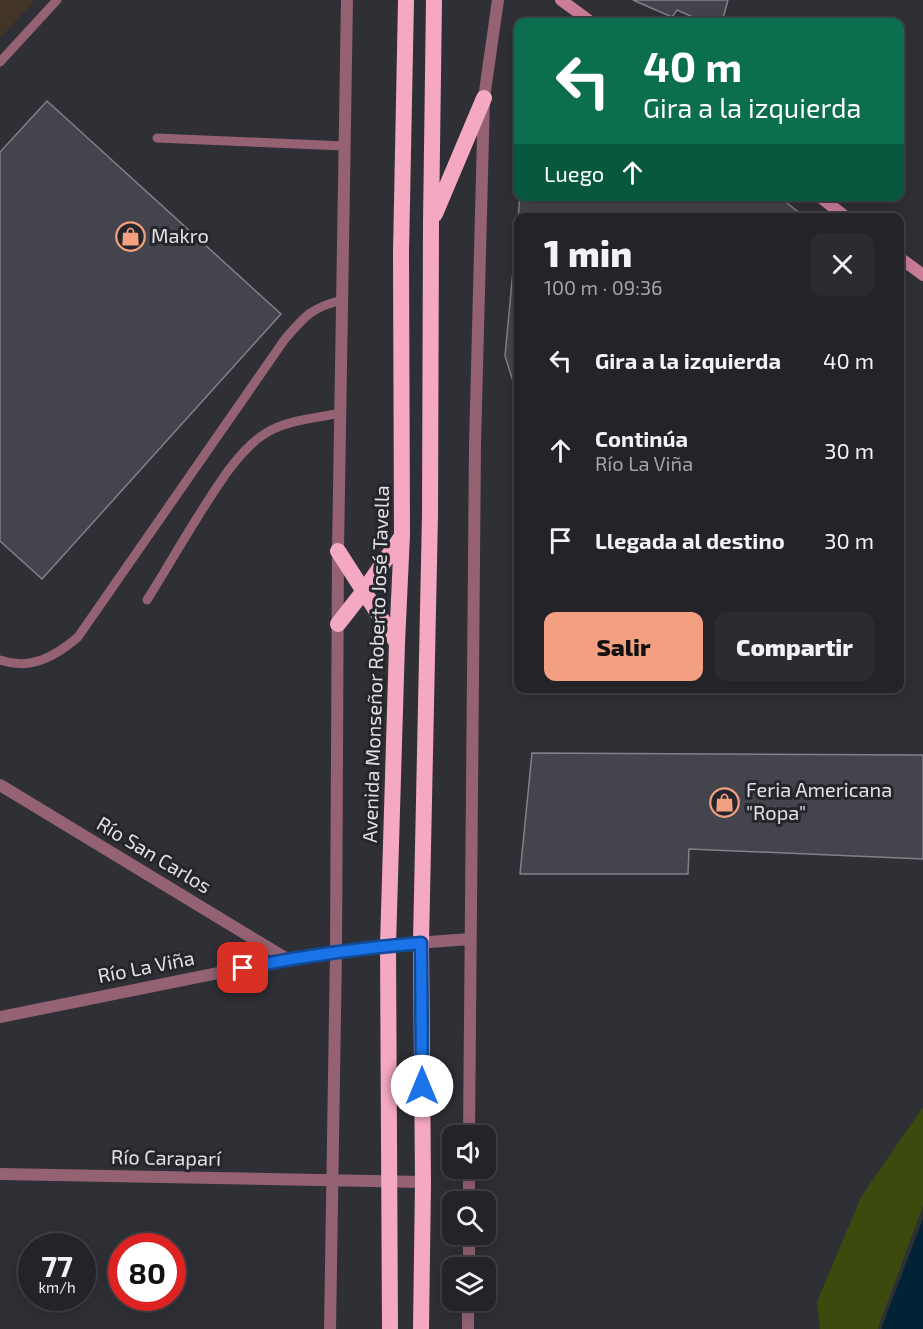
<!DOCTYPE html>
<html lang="es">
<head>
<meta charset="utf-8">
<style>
  :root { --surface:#232328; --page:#2b2b30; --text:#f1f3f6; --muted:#a3a4a8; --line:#404045; --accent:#f2a080 }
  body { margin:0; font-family:"Exo 2",sans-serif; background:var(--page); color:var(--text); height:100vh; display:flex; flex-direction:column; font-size:22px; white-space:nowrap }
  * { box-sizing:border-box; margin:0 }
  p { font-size:20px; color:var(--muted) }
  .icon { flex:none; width:33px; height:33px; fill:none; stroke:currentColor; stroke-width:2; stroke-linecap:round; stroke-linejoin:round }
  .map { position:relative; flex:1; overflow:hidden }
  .sheet { position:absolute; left:514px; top:213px; width:390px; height:480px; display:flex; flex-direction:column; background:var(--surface); border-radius:12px; box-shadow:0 3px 15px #0003,0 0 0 2px var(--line) }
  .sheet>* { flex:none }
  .top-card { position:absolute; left:514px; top:18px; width:390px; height:183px; border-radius:12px; box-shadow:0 3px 15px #0003,0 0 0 2px var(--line); background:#0b6e4f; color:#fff; overflow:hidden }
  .controls { position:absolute; left:442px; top:1125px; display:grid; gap:12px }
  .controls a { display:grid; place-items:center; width:54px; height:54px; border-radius:12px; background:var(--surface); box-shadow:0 3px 15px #0003,0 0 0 2px var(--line); font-size:30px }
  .speed { position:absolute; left:18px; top:1233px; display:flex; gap:12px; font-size:30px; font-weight:700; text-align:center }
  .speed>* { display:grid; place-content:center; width:78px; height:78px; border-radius:50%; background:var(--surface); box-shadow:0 3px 15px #0003,0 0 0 2px var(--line); line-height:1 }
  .speed small { font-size:15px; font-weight:400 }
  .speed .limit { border:9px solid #d22; background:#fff; color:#111 }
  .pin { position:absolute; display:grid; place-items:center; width:51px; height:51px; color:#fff; margin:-26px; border-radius:12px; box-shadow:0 3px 9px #0006 }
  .me { position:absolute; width:66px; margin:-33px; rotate:0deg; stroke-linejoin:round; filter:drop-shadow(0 0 4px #0008) }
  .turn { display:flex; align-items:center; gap:21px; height:126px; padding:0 30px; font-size:27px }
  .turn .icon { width:78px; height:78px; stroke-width:2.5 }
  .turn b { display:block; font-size:42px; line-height:51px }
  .then { display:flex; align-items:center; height:57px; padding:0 30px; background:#0003; gap:12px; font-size:22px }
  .round { display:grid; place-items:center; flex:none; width:63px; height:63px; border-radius:12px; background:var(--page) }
  .overview { display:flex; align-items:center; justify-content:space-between; height:102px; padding:0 30px }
  h1 { font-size:36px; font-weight:800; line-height:45px }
  .button { display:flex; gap:12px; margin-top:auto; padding:12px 30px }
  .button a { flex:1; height:69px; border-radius:12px; background:var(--accent); color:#111; font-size:24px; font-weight:800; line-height:69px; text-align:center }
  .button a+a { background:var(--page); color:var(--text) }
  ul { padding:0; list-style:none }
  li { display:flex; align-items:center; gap:18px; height:90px; padding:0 30px }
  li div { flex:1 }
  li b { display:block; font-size:22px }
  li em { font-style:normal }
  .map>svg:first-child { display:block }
</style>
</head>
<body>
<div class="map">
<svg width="923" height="1329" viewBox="0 0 923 1329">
  <rect width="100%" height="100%" fill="#2f2f36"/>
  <path fill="#423427" d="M 0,0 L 35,0 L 0,38 Z"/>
  <path fill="#3c4a0e" d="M 923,1107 L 923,1206 L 879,1325 L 878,1329 L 820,1329 L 817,1302 L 861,1197 Z"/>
  <path fill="#002336" d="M 923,1219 L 923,1329 L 882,1329 L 883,1324 Z"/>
  <path fill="#44444c" stroke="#818189" stroke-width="1.5" d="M 633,0 L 728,0 L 722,22 L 704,22 L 677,10 L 672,17 Z
    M 47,101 L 281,314 L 42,579 L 0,541 L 0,152 Z
    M 520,196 L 778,196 L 806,218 L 519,218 L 519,400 L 505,356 Z
    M 532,753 L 923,755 L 923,859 L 689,849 L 688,874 L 520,874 Z"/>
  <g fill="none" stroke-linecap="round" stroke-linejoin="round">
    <path stroke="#946273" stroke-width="9" d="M 0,62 L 57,0
      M 157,138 L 345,146
      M 147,600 C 164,573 180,545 197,518 C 215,490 237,451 266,433 C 286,420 317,418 340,413
      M 0,660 C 30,671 56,656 78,637 L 285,339 C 306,315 311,308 342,300"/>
    <path stroke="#946273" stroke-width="12" d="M 0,785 L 287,959"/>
    <path stroke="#946273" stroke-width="12" d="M 0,1017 L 287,959 L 388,945 L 470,939
      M 469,1136 L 475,445 L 484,98 L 498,0
      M 0,1174 L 423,1182
      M 469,1202 L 469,1168
      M 469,1268 L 469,1234
      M 330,1329 L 336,952 L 338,551 L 347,0
      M 468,1329 L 468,1300"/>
    <path stroke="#cc7d98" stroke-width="12" d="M 561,0 L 591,22
      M 819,196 L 847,218
      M 900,258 L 923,275"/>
    <path stroke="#f4a8c2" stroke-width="16" d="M 435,214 L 484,98
      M 338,551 L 397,643
      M 338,624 L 363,592 L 402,536
      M 390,1329 L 388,945 L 397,643 L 402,535 L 401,253 L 406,0
      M 421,1329 L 423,1182 L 421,943 L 430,515 L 431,223 L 434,0"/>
  </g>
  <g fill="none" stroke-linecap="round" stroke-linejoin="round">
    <defs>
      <path id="route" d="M 243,968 C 302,956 361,948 421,943 L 422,1086"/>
    </defs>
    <use href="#route" stroke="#114b97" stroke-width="15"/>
    <use href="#route" stroke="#1a73e8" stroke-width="10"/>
  </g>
  <defs>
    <symbol id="shop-ring" viewBox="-11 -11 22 22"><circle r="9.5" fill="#25252c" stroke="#f2a080" stroke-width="1.5"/><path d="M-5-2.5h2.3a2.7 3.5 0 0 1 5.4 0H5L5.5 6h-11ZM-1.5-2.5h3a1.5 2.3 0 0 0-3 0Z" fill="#f2a080"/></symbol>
  </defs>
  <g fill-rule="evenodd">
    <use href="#shop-ring" x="114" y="220" width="33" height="33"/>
    <use href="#shop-ring" x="708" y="786" width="33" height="33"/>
  </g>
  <g text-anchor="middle" stroke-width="6" stroke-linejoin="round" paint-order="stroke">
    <g font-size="20" fill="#e1e1e5" stroke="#25252c" text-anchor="start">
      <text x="151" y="243">Makro</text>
      <text x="746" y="797">Feria Americana<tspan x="746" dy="23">"Ropa"</tspan></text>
    </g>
    <g font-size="20" fill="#e1e1e5" stroke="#25252c">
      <text transform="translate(376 664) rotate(-88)" y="7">Avenida Monseñor Roberto José Tavella</text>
      <text transform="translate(154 855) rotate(31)" y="7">Río San Carlos</text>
      <text transform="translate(146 967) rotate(-11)" y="7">Río La Viña</text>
      <text transform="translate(166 1158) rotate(1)" y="7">Río Caraparí</text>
    </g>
  </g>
</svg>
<div class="controls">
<a><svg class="icon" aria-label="sound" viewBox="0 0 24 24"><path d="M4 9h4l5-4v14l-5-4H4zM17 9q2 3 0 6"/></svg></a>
<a><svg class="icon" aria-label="search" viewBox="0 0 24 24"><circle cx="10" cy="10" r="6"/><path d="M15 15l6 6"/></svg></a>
<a><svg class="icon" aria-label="layers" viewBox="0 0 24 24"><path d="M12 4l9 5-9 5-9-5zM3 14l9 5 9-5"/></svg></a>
</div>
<div class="speed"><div>77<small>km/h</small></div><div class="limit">80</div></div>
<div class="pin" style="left:243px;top:968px;background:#d93025"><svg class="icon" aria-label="arrive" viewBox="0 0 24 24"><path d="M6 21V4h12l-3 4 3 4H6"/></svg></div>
<svg class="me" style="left:422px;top:1086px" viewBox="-20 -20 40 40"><circle r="19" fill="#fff"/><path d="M0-13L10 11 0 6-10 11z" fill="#1a73e8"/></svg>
<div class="top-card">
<div class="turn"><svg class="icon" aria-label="left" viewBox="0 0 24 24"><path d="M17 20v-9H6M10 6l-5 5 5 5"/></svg><div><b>40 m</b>Gira a la izquierda</div></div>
<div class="then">Luego<svg class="icon" aria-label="ahead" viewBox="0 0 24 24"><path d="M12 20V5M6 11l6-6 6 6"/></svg></div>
</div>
<section class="sheet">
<div class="overview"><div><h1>1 min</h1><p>100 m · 09:36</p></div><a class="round"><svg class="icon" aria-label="close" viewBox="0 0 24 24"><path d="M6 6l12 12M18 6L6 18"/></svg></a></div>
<ul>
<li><svg class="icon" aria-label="left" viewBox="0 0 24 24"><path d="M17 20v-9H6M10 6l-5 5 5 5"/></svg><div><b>Gira a la izquierda</b></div><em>40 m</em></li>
<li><svg class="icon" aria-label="ahead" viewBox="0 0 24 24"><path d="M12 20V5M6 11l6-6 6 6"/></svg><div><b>Continúa</b><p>Río La Viña</p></div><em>30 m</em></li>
<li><svg class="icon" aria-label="arrive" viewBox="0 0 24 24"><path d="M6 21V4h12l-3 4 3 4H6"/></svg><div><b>Llegada al destino</b></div><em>30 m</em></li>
</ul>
<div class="button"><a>Salir</a><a>Compartir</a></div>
</section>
</div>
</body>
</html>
